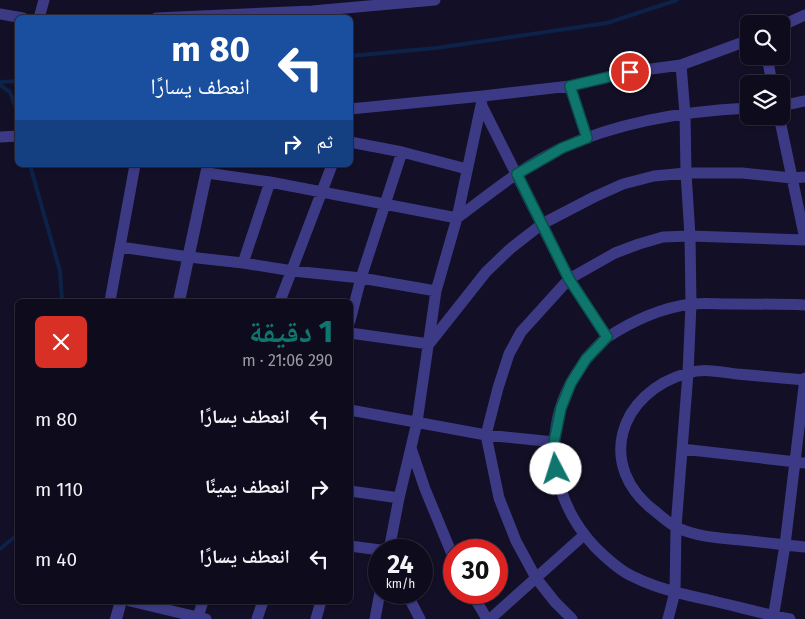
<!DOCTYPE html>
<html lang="ar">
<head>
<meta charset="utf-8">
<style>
  :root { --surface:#0e0b1c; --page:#171425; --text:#f1f3f6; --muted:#9b9ba3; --line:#2e2b3b; --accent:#0f766e }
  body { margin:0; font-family:"Fira Sans","Noto Naskh Arabic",sans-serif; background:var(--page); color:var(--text); direction:rtl; height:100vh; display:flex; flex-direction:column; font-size:19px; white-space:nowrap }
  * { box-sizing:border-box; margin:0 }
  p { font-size:16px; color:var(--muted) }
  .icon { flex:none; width:28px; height:28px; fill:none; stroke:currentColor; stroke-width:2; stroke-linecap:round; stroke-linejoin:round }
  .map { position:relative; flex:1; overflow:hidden; direction:ltr }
  .sheet { position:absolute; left:15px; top:299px; width:338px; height:305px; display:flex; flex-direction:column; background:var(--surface); border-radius:8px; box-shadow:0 1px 4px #0004,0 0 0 1px var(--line); direction:rtl }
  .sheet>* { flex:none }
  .hud { position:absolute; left:15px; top:15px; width:338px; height:152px; border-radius:8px; box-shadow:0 1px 4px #0004,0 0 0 1px var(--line); direction:rtl; background:#1a4fa0; color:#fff; overflow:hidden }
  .controls { position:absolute; left:740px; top:15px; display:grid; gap:10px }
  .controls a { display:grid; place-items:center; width:50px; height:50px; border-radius:8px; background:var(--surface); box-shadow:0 1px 4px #0004,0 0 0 1px var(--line); font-size:25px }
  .speed { position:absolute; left:368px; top:539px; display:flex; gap:10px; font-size:25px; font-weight:700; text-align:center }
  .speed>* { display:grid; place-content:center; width:65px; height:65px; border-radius:50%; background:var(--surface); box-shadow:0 1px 4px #0004,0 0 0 1px var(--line); line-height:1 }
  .speed small { font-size:12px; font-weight:400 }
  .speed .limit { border:8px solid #d22; background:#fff; color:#111 }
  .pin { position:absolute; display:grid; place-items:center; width:42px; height:42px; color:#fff; margin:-21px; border:2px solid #fff; border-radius:50%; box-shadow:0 1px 5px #0007 }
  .me { position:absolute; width:55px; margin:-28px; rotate:355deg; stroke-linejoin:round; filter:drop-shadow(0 0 4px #0008) }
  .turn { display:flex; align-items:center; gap:18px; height:105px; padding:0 20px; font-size:22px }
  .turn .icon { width:65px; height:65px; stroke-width:2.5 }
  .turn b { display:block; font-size:35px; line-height:42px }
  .then { display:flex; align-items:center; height:48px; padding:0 20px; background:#0003; gap:10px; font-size:19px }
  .round { display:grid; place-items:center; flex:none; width:52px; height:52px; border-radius:8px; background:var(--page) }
  .headline { display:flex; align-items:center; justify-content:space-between; height:85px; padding:0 20px }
  h1 { font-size:30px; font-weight:800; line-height:38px; color:var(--accent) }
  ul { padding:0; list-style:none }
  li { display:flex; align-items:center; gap:15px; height:70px; padding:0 20px }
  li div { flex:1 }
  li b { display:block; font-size:19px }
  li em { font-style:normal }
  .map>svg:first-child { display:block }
</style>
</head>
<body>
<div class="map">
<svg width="805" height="619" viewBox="0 0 805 619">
  <rect width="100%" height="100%" fill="#130f26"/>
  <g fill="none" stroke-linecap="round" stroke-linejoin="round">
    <path stroke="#0c2248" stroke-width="4" d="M 350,56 L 436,48 L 607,23 L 677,0
      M 0,82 L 18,81
      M 0,85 L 10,92 L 18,113
      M 30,165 L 60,271 L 62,301
      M 0,549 L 18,534"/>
    <path stroke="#3d3a85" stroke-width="11" d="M 0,14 L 23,18
      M 39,18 L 44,0
      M 156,18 L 312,11 L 435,0
      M 781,26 L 805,15
      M 767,56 L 772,84
      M 570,86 L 587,138
      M 482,106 L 569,279 L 607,337
      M 781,106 L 805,101
      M 350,109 L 483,96 L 570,86 L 629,72 L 681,65 L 749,40
      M 779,116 L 805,239
      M 0,137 L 18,136
      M 350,142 L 402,152 L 467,169
      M 207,173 L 270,182 L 457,218 C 491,193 524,165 562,148 C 621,121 685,111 749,108
      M 120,247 L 189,257 L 243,263 L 293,271 L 361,278 L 436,291
      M 243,263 L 270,182
      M 110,301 L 135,165
      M 280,301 L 332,165
      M 350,321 L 361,278 L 402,152
      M 350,333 L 429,344 L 486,272 L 510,249 L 542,224 L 594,197 L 623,184 L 654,176 L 686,173 L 742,173 L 792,178 L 805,177
      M 805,380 C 782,378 760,376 737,374 C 721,372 704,368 688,373 C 618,392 595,467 656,512 C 663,518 670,524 678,528 C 698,537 719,538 741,540 C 762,542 784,545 805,547
      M 350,410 L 486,435 L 554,442
      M 411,448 L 425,489 L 454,559
      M 682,449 L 805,463
      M 350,491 L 399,498
      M 350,546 L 380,550
      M 389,550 L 399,498 L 417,422 L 436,291 L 457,218 L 483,96
      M 406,592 L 420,619
      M 471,592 L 487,619
      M 130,601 L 206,619
      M 198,617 L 203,601
      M 257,619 L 263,601
      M 316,619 L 321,601
      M 375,619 L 380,592
      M 490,619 L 584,535
      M 572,619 L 555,602 L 536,578 L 516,541 L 499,498 L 486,435 L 498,388 L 509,354 L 521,332 L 569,279 L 615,253 L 639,244 L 663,237 L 690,236 L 805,240
      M 668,619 L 675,592 L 676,527 L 688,373 L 691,304 L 690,236 L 686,173 L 685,114 L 681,65
      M 773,619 L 785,545 L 805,378
      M 790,619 C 764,614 739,607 713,601 C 686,595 658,589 634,577 C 620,571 606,558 595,547 C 550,499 541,430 576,374 C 585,361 595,346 608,337 C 632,321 663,307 692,304 C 704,303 717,304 730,304 C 755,304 780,304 805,305"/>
    <path stroke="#3d3a85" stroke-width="12" d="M 179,301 L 208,165
      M 116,619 L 121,601"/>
  </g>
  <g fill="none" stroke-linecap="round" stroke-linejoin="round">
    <defs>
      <path id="route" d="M 556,469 L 554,442 L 561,408 L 571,383 L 586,359 L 607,337 L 569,279 L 517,174 L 562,148 L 587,138 L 570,86 L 630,72"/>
    </defs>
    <use href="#route" stroke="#0a4d48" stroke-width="12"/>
    <use href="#route" stroke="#0f766e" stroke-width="9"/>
  </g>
</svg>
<div class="controls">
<a><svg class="icon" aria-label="search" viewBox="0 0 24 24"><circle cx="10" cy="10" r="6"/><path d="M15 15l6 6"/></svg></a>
<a><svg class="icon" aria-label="layers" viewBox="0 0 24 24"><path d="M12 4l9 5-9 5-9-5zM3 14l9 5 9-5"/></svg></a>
</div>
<div class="speed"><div>24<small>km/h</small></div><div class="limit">30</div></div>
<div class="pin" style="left:630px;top:72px;background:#d93025"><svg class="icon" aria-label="arrive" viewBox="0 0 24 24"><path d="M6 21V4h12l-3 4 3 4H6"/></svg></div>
<svg class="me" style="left:556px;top:469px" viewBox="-20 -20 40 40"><circle r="19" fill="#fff"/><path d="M0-13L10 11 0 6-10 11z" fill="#0f766e"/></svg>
<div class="hud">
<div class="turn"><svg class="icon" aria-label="left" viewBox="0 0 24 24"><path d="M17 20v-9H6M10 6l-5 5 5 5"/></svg><div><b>80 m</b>انعطف يسارًا</div></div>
<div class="then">ثم<svg class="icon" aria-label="right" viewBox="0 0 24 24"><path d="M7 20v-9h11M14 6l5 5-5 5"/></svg></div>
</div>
<section class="sheet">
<div class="headline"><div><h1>1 دقيقة</h1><p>290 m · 21:06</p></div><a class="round" style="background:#d93025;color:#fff"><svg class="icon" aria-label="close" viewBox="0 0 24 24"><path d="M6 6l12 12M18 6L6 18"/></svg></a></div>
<ul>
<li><svg class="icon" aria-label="left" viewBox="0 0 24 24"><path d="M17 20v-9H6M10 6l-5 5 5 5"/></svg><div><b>انعطف يسارًا</b></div><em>80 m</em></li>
<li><svg class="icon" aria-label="right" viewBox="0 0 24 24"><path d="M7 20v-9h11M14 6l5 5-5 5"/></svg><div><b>انعطف يمينًا</b></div><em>110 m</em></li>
<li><svg class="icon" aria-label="left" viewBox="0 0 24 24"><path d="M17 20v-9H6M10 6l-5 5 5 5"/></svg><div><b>انعطف يسارًا</b></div><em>40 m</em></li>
</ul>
</section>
</div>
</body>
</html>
